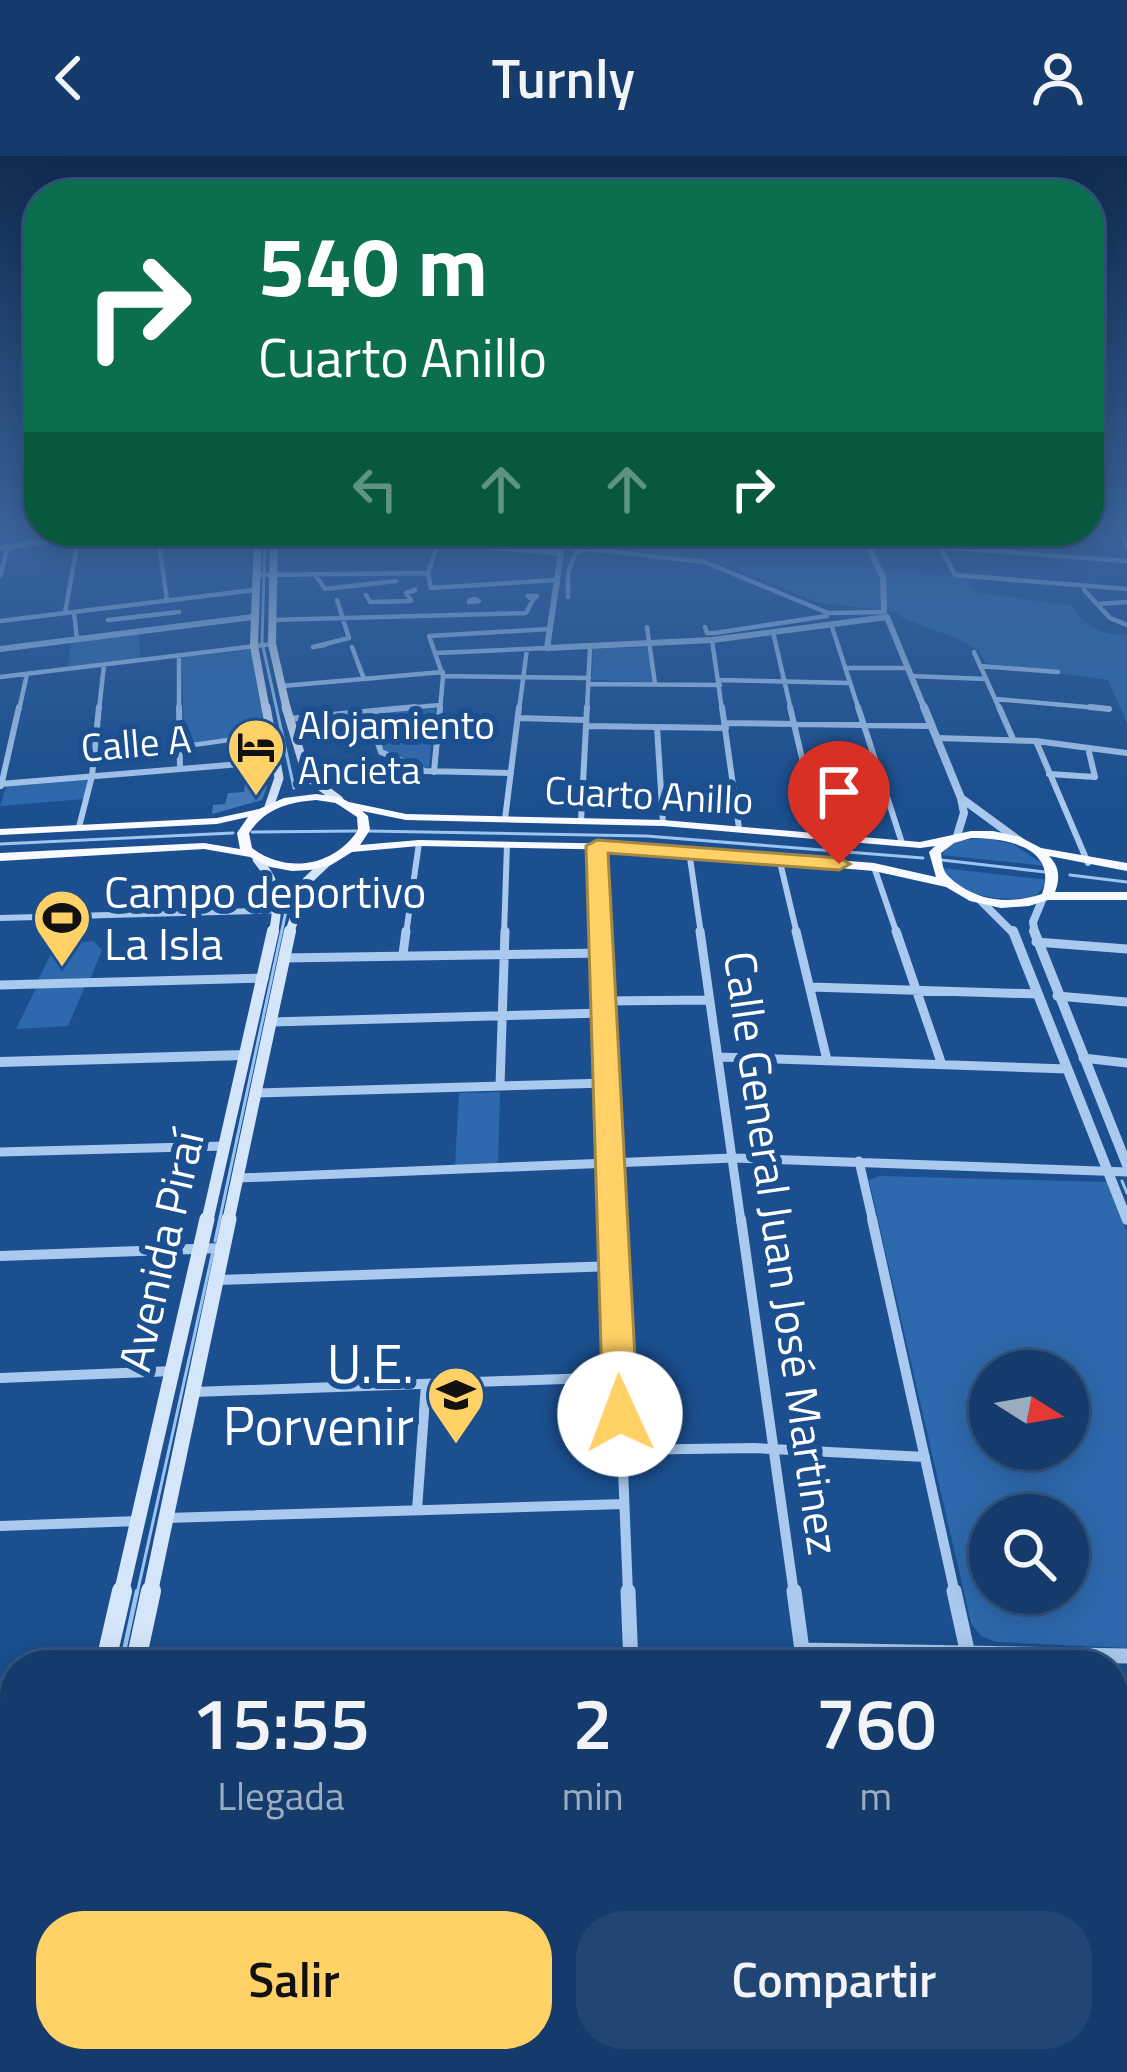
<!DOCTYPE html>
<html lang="es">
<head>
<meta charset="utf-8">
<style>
  :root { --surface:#143b6b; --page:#214673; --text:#f1f3f6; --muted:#9dadc1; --line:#33557e; --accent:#ffd166 }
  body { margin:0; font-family:"Titillium Web",sans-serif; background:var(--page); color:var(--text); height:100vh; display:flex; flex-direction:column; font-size:45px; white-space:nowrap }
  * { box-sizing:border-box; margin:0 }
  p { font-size:39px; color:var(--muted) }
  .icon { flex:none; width:66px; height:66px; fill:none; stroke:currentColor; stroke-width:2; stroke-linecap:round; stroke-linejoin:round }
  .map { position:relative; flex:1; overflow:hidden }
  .drawer { position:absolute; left:0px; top:1494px; width:1128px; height:423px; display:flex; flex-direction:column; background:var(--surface); border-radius:48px 48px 0 0; box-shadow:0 6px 30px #0003,0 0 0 3px var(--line) }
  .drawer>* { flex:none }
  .hud { position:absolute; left:24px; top:24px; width:1080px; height:366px; border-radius:48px; box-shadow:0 6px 30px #0003,0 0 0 3px var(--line); background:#0b6e4f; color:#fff; overflow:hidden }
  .needle { width:78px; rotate:101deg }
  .tools { position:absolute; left:969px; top:1194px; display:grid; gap:24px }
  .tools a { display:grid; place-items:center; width:120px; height:120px; border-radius:50%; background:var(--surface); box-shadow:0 6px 30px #0003,0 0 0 3px var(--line); font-size:60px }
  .pin { position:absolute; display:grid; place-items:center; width:102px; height:102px; color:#fff; margin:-123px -51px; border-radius:50% 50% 50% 0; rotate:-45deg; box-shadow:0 0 12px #0007 }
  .pin .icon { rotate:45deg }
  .me { position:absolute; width:132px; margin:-66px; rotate:358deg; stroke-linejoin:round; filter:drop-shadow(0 0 9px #0008) }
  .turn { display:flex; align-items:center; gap:42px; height:252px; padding:0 36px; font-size:54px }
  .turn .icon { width:156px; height:156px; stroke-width:2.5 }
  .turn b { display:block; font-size:84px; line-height:102px }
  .lanes { display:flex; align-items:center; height:114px; padding:0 36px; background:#0003; justify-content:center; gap:60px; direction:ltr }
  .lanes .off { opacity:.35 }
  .eta { display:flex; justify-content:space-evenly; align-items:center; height:204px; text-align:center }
  .eta b { font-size:72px; font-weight:600; line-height:84px }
  .button { display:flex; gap:24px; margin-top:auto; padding:24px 36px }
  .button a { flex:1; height:138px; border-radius:48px; background:var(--accent); color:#111; font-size:48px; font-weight:600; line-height:138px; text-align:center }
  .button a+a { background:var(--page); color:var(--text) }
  header { display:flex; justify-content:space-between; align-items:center; height:156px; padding:0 36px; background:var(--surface); font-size:54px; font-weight:600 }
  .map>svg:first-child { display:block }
</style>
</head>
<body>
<header><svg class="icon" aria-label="back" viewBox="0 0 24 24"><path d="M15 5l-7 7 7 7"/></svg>Turnly<svg class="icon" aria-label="person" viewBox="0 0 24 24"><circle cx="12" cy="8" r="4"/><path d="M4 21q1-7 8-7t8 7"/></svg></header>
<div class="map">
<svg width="1127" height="1916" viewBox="0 0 1127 1916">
  <rect width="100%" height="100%" fill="#1b4f8f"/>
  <path fill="#2e69ad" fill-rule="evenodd" d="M 634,379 L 871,379 L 886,414 L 966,422 L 974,436 L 1072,450 C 1086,473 1103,478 1127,479 L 1127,567 L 1108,524 L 985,507 L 979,495 L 959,483 L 904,463 L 898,456 L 821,447 L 712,405 L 629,394 Z
    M 139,476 L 140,503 L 68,511 L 71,485 Z
    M 649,491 L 651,526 L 592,524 L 593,493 Z
    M 252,494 L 267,576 L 184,589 L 182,501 Z
    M 435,553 L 429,612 L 412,609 L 382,593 L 373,557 Z
    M 83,623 L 88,625 L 85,643 L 0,650 L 7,629 Z
    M 985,682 L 1013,688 L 1046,710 L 941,699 L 954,685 Z
    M 942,712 L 1049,724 L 1035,741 C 1001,745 964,744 942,712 Z
    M 93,785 L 102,794 L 90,823 L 38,824 L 55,790 Z
    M 37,830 L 85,830 L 68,870 L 16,873 Z
    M 500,936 L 498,1009 L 455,1010 L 459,937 Z
    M 880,1020 L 1107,1026 L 1127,1076 L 1127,1492 L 996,1486 L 981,1480 L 971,1467 L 869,1024 ZM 990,1215 L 1068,1215 L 1068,1293 L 990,1293 ZM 990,1359 L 1068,1359 L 1068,1437 L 990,1437 Z"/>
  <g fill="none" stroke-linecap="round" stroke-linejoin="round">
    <path stroke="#9cc4f0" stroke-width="3" d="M 265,379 L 262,486 L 294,632
      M 368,675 L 646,680 L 923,702
      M 252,676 L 358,675
      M 0,688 L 233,677
      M 942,704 L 1045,716
      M 1070,719 L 1127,726
      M 1122,1025 L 1127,1037
      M 215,1085 L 286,755
      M 137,1438 L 213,1095"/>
    <path stroke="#9cc4f0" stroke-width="4.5" d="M 121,1509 L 137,1435
      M 31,1916 L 34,1902"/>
  </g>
  <path fill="#4478b7" d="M 262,614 L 267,631 L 262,644 L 212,658 L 213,649 L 225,648 L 228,637 L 244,636 L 247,615 Z"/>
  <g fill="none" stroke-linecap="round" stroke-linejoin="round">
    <path stroke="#a9c9ee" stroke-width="4.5" d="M 179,591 L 271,578"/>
    <path stroke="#a9c9ee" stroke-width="4.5" d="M 158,379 L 167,445
      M 441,379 L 428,417 L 431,432 L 557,424
      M 934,379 L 955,419 L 1127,433
      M 1122,379 L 1127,390
      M 564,386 L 588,387
      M 611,388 L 626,387 L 630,379
      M 940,391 L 1127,405
      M 255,419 L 428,417
      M 315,419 L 325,433 L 396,425
      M 0,420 L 8,391
      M 1084,434 L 1110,462 L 1127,469
      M 366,439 L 370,446 L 411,445
      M 528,440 L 537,440 L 533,444 Z
      M 568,441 L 568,416 L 576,396 L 588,393 L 705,406 L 828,457
      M 475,443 L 479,445 L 469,446 L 470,444 Z
      M 411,444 L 406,437 L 415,434
      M 1098,448 L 1127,446
      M 74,456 L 77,483
      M 65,457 L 79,379
      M 830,457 L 885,456
      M 108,464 L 179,456
      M 271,464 L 526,457 L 533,444
      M 0,465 L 254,434
      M 831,468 L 859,554
      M 647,471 L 655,528
      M 705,471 L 707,477 L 715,477 L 827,460
      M 773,476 L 791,554
      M 712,484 L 722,554
      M 325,489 L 313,491 L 349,482 L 337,444
      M 352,491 L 364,523
      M 974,496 L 1000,554
      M 436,497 L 547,492
      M 179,499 L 179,554
      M 980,510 L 1058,516
      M 845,512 L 908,512
      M 443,520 L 589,522
      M 911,520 L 986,523
      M 0,521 L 272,488
      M 719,524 L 850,527
      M 588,528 L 720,529
      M 282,530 L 443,516
      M 996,543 L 1109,553
      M 19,554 L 27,518
      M 99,554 L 104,509
      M 382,554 L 440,549
      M 440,554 L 443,520 L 429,480 L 549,473
      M 519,554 L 527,493
      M 587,554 L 590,491"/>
    <path stroke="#a9c9ee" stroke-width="6" d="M 179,551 L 180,613
      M 722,551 L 739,672
      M 790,551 L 820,679
      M 858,551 L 902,687
      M 999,551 L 1013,583
      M 1090,551 L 1109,553
      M 367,556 L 381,596 L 425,615 L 511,617
      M 518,562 L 586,564
      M 289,563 L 415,551
      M 725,567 L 931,570
      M 586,570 L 726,572
      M 657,571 L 663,667
      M 937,582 L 1036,585 L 1127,597
      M 1036,585 L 1088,707
      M 434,616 L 440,551
      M 1049,618 L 1095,621 L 1089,596
      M 0,628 L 277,605
      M 1,630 L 19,551
      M 505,663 L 519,551
      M 581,665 L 587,551
      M 79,671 L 92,620 L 99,551
      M 597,690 L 601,778
      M 689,695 L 701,778
      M 779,702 L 797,778
      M 874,711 L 897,778
      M 0,762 L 294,754
      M 406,778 L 419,687
      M 504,778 L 507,689"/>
    <path stroke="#a9c9ee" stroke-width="9" d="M 601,775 L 613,1066
      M 700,775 L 741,1066
      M 796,775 L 827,904
      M 896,775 L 941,906
      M 1036,786 L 1127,793
      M 403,798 L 406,775
      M 283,802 L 601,797
      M 0,829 L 264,822
      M 811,831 L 1038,838
      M 1057,840 L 1127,846
      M 603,845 L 709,844
      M 271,866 L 604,857
      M 718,901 L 1067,913
      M 1083,902 L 1127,907
      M 500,930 L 505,775
      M 257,937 L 607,927
      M 0,996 L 225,990
      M 859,1005 L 873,1066
      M 240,1022 L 733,1002 L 1127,1016"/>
    <path stroke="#a9c9ee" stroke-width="10" d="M 613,1063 L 628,1438
      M 741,1063 L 794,1438
      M 872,1063 L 955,1438
      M 0,1100 L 222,1092
      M 218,1124 L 614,1110
      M 0,1222 L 173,1215
      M 194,1236 L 619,1221
      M 622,1294 L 754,1292 L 925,1301
      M 417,1354 L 426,1228
      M 167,1362 L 624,1348
      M 0,1370 L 138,1365"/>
    <path stroke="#a9c9ee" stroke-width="15" d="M 628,1435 L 631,1509
      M 794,1435 L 804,1509
      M 954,1435 L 967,1494
      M 802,1494 L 1127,1500
      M 491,1509 L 631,1503
      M 0,1554 L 15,1553
      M 1113,1678 L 1127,1678
      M 0,1726 L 15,1725
      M 648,1902 L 648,1916
      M 860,1902 L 862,1916
      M 955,1902 L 1127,1909
      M 367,1916 L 368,1902"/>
    <path stroke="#a9c9ee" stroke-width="6" d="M 357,379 L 561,397 L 547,492 L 712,484 L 887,461 L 925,554
      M 863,379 L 883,422 L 884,453
      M 0,392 L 91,379
      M 0,493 L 253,461"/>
    <path stroke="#a9c9ee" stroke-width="8" d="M 924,551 L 961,642 L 964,657 L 957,680
      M 961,642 L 1021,686
      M 981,745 L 1014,778
      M 1035,778 L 1033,766 L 1043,742"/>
    <path stroke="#a9c9ee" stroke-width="10" d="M 1013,775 L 1127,1064
      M 1034,775 L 1127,1009
      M 0,906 L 245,899"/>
    <path stroke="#d6e6fa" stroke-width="8" d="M 258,379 L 254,490 L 266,554
      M 274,379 L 272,488 L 287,554"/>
    <path stroke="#d6e6fa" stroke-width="9" d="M 266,551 L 279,622 L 269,651
      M 286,551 L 307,620 L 339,644
      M 257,703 C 278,728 280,746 273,778
      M 289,778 L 307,725 L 327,706"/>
    <path stroke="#d6e6fa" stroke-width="12" d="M 207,1066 L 273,775
      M 228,1066 L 290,775"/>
    <path stroke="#d6e6fa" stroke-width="15" d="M 121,1438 L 207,1063
      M 150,1438 L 229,1063"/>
    <path stroke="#d6e6fa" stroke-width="20" d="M 105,1509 L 122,1435
      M 135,1509 L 151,1435
      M 11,1916 L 15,1898
      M 49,1916 L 52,1902"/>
    <path fill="#f8faff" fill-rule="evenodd" d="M 316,638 L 339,641 L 349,646 L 406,658 L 663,664 L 920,686 L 971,675 L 993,675 L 1020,681 L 1041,692 L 1127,707 L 1127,715 L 1049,700 C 1060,711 1060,723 1055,736 L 1127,736 L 1127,744 L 1048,744 L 1029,750 L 1001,752 L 970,745 L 946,731 L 874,715 L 629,694 L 419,690 L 352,696 L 331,709 L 310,714 L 292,715 L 270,711 L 250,701 L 204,693 L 0,705 L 0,697 L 204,687 L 240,693 L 237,677 L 248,661 L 217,668 L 0,679 L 0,673 L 217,662 L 259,653 L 284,642 ZM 316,644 L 336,647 L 357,661 L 358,674 C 334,711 286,718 252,692 L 249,677 C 265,653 288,646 316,644 ZM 362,655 L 406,664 L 663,670 L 920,692 L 935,690 L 929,696 L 936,721 L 874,707 L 629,688 L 419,684 L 360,689 L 370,674 L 368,660 ZM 971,682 C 1006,682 1059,691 1042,738 C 1013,747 985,747 959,729 C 955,726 948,721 945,716 C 942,710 942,703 941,697 L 954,687 Z"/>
  </g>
  <linearGradient id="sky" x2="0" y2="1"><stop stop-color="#0f2b4f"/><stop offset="0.58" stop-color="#39639b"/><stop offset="1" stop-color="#39639b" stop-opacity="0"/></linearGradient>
  <rect width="1127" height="648" fill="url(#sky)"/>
  <path fill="#ffd166" stroke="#a68842" stroke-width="3" d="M 597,684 L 839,702 L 850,708 L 839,714 L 608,697 L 638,1258 L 633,1269 L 620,1274 L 608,1269 L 603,1258 L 586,690 Z"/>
  <defs>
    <symbol id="hotel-pin" viewBox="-11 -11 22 30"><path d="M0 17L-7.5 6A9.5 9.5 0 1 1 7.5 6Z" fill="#ffd166" stroke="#1b4f8f"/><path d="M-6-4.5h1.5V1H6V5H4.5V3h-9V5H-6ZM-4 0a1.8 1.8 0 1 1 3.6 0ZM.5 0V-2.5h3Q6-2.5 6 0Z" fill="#111"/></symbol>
    <symbol id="stadium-pin" viewBox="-11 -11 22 30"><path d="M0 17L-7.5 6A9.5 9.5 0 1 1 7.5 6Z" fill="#ffd166" stroke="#1b4f8f"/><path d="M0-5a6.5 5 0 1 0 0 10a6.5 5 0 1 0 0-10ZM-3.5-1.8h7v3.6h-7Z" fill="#111"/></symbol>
    <symbol id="school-pin" viewBox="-11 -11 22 30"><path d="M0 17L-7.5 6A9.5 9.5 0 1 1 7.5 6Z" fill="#ffd166" stroke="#1b4f8f"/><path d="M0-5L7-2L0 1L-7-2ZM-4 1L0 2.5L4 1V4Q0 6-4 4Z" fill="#111"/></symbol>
  </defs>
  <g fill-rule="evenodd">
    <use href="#hotel-pin" x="223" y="558" width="66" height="90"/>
    <use href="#stadium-pin" x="29" y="729" width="66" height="90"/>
    <use href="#school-pin" x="423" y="1206" width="66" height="90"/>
  </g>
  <g text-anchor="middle" stroke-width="12" stroke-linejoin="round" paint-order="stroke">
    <g font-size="39" fill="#fff" stroke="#1b4f8f" text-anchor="start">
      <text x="298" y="583">Alojamiento<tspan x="298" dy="45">Ancieta</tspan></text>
    </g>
    <g font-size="39" fill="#fff" stroke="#1b4f8f">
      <text transform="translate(136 587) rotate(-5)" y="14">Calle A</text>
      <text transform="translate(649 639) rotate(3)" y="14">Cuarto Anillo</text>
    </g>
    <g font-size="45" fill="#fff" stroke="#1b4f8f" text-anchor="start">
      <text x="104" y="752">Campo deportivo<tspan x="104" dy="52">La Isla</tspan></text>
    </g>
    <g font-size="45" fill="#fff" stroke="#1b4f8f">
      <text transform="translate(161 1095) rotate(-77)" y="16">Avenida Piraí</text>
      <text transform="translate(782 1097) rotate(82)" y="16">Calle General Juan José Martinez</text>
    </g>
    <g font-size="54" fill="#fff" stroke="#1b4f8f" text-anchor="end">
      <text x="414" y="1227">U.E.<tspan x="414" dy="62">Porvenir</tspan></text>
    </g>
  </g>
</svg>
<div class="tools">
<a><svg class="needle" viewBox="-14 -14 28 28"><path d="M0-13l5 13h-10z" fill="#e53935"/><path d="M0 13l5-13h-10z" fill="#9dadc1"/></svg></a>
<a><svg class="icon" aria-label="search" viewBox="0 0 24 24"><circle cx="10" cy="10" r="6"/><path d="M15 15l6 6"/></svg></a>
</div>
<div class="pin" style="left:839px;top:708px;background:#d93025"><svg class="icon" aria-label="arrive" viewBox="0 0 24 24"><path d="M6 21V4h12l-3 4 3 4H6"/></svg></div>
<svg class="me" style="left:620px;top:1258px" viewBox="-20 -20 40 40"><circle r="19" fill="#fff"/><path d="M0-13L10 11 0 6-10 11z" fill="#ffd166"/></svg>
<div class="hud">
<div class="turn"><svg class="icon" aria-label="right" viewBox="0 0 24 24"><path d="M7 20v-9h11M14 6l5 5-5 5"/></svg><div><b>540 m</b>Cuarto Anillo</div></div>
<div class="lanes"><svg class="icon off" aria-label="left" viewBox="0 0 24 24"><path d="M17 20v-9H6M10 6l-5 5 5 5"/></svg><svg class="icon off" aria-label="ahead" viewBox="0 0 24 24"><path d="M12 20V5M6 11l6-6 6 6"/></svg><svg class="icon off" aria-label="ahead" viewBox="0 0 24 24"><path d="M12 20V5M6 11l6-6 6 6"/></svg><svg class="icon" aria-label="right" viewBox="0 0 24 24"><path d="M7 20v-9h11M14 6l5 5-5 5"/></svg></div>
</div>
<section class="drawer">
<div class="eta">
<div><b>15:55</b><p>Llegada</p></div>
<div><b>2</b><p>min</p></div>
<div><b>760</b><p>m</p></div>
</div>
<div class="button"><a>Salir</a><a>Compartir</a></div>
</section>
</div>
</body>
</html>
